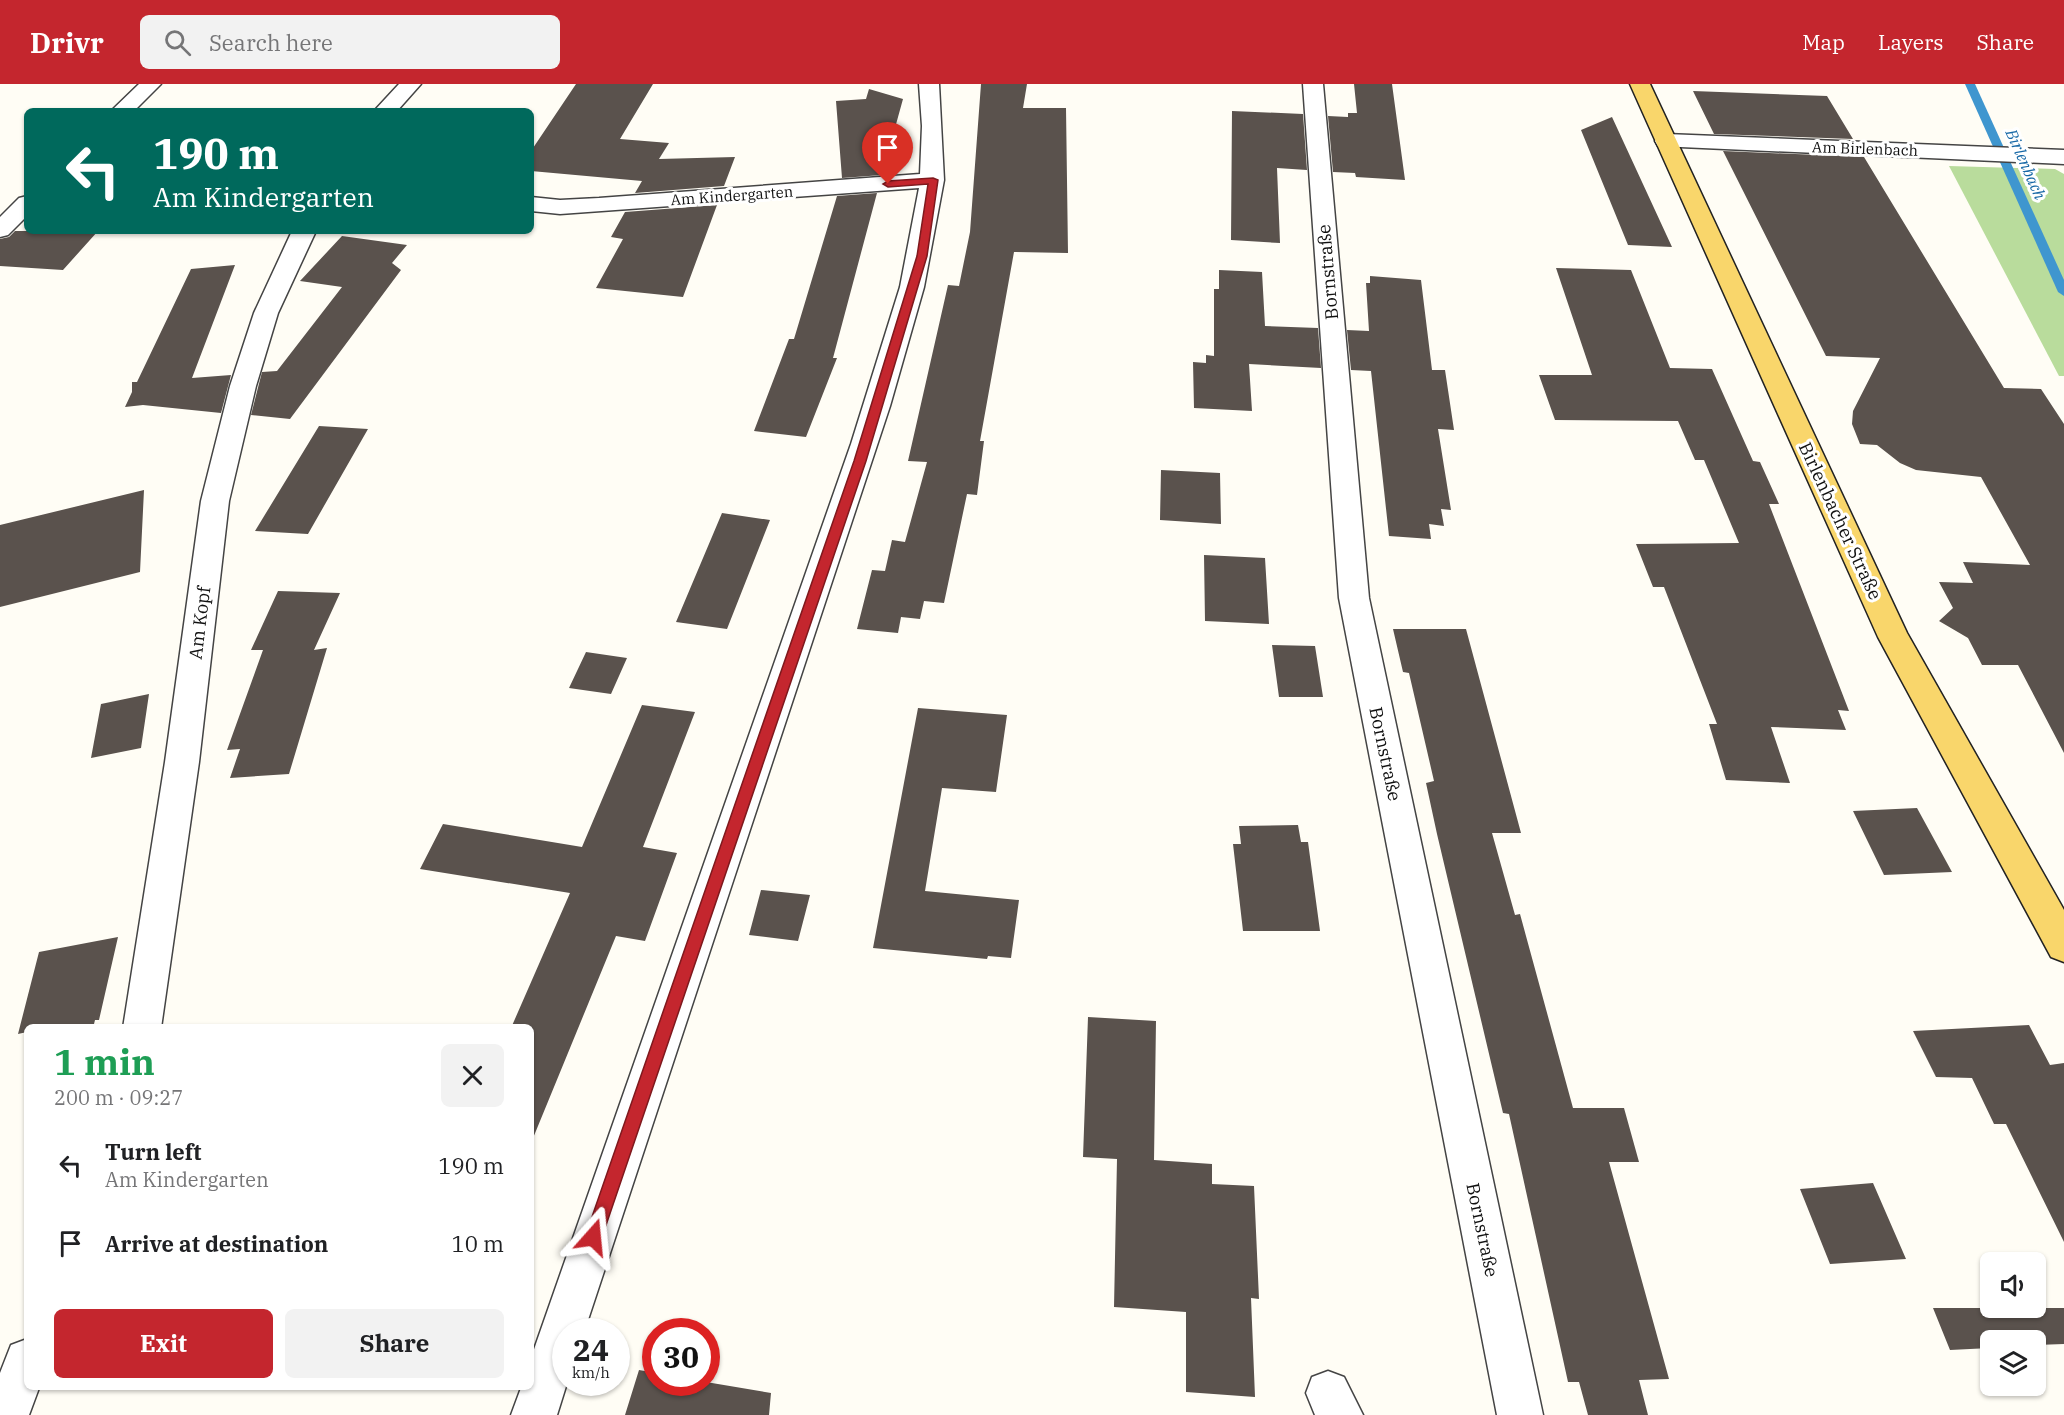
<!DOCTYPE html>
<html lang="en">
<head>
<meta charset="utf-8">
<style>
  :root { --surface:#fff; --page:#f2f2f2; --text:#202124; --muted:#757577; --accent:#c4262e }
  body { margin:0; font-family:"IBM Plex Serif",serif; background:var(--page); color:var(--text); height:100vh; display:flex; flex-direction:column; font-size:22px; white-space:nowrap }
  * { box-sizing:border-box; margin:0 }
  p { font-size:20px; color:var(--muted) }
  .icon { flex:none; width:33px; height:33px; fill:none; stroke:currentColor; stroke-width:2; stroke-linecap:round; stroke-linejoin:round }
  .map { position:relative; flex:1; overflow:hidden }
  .side { position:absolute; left:24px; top:940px; width:510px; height:366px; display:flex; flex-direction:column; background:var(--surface); border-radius:9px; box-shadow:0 2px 4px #0004 }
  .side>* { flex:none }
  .banner { position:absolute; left:24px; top:24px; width:510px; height:126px; border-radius:9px; box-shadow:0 2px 4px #0004; background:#00695c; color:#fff; overflow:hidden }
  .buttons { position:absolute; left:1980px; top:1168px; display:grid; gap:12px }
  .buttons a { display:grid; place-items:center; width:66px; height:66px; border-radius:9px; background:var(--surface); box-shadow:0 2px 4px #0004; font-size:30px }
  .speed { position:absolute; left:552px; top:1234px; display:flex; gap:12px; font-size:30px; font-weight:700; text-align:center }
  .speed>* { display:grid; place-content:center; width:78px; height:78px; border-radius:50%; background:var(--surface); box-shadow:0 2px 4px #0004; line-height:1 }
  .speed small { font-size:15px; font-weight:400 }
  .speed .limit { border:9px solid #d22; background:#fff; color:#111 }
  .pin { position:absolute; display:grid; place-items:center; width:51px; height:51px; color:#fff; margin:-62px -26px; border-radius:50% 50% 50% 0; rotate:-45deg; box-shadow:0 0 6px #0007 }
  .pin .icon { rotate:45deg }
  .me { position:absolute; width:66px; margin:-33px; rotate:18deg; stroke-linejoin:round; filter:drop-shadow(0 0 4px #0008) }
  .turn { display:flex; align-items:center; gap:21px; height:126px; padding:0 30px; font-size:27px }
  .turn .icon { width:78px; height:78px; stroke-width:2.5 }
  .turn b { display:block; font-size:42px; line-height:51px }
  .round { display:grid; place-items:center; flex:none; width:63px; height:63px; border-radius:9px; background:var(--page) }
  .summary { display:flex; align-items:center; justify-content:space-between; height:102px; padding:0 30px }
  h1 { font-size:36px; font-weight:800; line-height:45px; color:#1e9e55 }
  .button { display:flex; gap:12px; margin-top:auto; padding:12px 30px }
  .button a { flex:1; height:69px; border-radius:9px; background:var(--accent); color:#fff; font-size:24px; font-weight:800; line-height:69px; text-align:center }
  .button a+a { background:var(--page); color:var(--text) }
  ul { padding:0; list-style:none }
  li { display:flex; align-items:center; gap:18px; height:78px; padding:0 30px }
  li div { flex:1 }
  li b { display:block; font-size:22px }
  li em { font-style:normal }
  header { display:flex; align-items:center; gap:36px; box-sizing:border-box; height:84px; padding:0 30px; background:var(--accent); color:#fff }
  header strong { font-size:28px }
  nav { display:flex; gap:33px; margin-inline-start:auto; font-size:21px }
  .search { width:420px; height:54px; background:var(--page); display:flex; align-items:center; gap:15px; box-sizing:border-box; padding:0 21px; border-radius:9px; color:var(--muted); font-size:22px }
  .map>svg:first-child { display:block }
</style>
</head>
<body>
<header>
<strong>Drivr</strong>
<div class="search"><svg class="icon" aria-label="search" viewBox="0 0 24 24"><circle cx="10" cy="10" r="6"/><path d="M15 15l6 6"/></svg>Search here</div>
<nav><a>Map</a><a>Layers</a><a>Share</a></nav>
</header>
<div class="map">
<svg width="2064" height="1331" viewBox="0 0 2064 1331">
  <rect width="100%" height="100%" fill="#fffdf5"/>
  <path fill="#b9dc9c" d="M 1949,82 L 2055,85 L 2064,90 L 2064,292 L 2059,292 Z"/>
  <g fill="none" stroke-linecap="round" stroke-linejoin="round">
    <path fill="#3f96cf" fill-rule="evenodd" d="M 1965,0 L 1975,0 L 2064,196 L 2064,212 L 2058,208 Z"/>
  </g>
  <path fill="#5a524d" d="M 576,0 L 653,0 L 620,55 L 669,59 L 659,75 L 735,73 L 724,102 L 635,109 L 642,97 L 531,87 L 531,67 Z
    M 981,0 L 1027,0 L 1023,24 L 1066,24 L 1068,169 L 1014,168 L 980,357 L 984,357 L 977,411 L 967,410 L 944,519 L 924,517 L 920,535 L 901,533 L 898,549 L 857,545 L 872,486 L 885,487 L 892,456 L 905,458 L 927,378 L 908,377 L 948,201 L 959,202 L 970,148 Z
    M 1354,0 L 1392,0 L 1405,96 L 1356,93 L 1355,89 L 1333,88 L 1328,32 L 1348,33 L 1348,29 L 1357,29 Z
    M 869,5 L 903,15 L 882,91 L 842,94 L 836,17 L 866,15 Z
    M 1693,7 L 1827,12 L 1853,55 L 1714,50 Z
    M 1232,27 L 1303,30 L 1307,86 L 1277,84 L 1280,159 L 1231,156 Z
    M 1612,33 L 1672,163 L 1628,161 L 1581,46 Z
    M 1723,67 L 1864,73 L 2004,304 L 2041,305 L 2064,340 L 2064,669 L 2018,581 L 1982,581 L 1968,554 L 1939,537 L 1953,524 L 1939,498 L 1973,499 L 1963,478 L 2030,481 L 1981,393 L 1916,386 L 1900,379 L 1877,361 L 1860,360 L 1852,340 L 1853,327 L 1880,274 L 1826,272 Z
    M 877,109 L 833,274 L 837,274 L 806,353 L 754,347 L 789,255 L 794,255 L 837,112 Z
    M 717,121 L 683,213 L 596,204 L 623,155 L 611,153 L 625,128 Z
    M 15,147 L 98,147 L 63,186 L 0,182 L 0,155 L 9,153 Z
    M 342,152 L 407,161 L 392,179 L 401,186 L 290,335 L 251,331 L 262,288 L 277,287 L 342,203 L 300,197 Z
    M 235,181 L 192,294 L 231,291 L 221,329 L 143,321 L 125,323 L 132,308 L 132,298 L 137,298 L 191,185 Z
    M 1556,184 L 1631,186 L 1670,284 L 1712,285 L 1753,377 L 1760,378 L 1779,420 L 1769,420 L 1849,627 L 1838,626 L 1846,646 L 1771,643 L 1790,699 L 1726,696 L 1709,640 L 1717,640 L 1664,503 L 1653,503 L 1636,460 L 1739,459 L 1704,376 L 1695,376 L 1678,337 L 1555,336 L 1539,291 L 1592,291 Z
    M 1219,186 L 1262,188 L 1265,242 L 1318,244 L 1321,284 L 1249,280 L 1252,327 L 1194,324 L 1193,278 L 1206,279 L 1206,271 L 1214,272 L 1214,205 L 1219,205 Z
    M 1370,192 L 1421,196 L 1432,286 L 1445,286 L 1454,346 L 1438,345 L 1451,426 L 1441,425 L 1444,442 L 1429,440 L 1431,455 L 1389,452 L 1371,287 L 1351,286 L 1347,246 L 1369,247 L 1366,199 L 1370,199 Z
    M 319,342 L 368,345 L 308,450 L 255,447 Z
    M 1161,386 L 1220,389 L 1221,440 L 1160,436 Z
    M 144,406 L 140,488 L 0,523 L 0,441 Z
    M 722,429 L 770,436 L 727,545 L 676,538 Z
    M 1204,471 L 1265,474 L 1269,540 L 1205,537 Z
    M 278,507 L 340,509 L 314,566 L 327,564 L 289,690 L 230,694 L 240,665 L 227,666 L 263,566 L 251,566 Z
    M 1393,545 L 1466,545 L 1521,749 L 1492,749 L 1515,831 L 1520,830 L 1573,1024 L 1624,1024 L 1639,1078 L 1609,1078 L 1669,1295 L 1639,1296 L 1648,1331 L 1588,1331 L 1579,1298 L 1568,1298 L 1509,1030 L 1503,1029 L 1437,750 L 1426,699 L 1434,697 L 1409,589 L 1403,588 Z
    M 1272,561 L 1315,562 L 1323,613 L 1279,613 Z
    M 586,568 L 627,574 L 611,610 L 569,604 Z
    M 149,610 L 141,664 L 91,674 L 101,620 Z
    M 642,621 L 695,628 L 643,763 L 677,769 L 645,857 L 616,852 L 531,1059 L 531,944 L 511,944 L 570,809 L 420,785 L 443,740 L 582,763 Z
    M 918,624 L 1007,631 L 996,708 L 942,704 L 925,807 L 1019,816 L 1011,874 L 988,872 L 987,875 L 873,864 Z
    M 1917,724 L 1952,788 L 1884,791 L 1853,727 Z
    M 1298,741 L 1301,758 L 1308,758 L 1320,847 L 1243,847 L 1233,760 L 1241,760 L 1239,742 Z
    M 761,806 L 810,811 L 798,857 L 749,851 Z
    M 118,853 L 99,936 L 95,936 L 93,944 L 27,944 L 27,948 L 18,950 L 39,868 Z
    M 1088,933 L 1156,937 L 1154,1076 L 1212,1080 L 1212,1100 L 1254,1102 L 1259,1215 L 1251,1214 L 1255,1313 L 1186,1308 L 1186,1228 L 1114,1223 L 1117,1075 L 1083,1073 Z
    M 2029,941 L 2050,981 L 2064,979 L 2064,1158 L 2006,1040 L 1994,1040 L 1972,994 L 1936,993 L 1913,947 Z
    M 1873,1099 L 1906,1175 L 1830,1180 L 1800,1105 Z
    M 1933,1224 L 2064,1224 L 2064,1260 L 2036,1261 L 2036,1257 L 1990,1257 L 1990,1264 L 1950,1266 Z
    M 639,1286 L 656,1289 L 656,1299 L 706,1298 L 771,1309 L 769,1331 L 625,1331 Z"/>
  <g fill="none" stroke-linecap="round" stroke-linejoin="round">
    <defs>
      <path id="minor" d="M 139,0 L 161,0 L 134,27 L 111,27 Z
        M 399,0 L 421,0 L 397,27 L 374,27 Z
        M 919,0 L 939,0 L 944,96 L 924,203 L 890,322 L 584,1248 L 566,1248 L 567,1299 L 557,1331 L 511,1331 L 521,1304 L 531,1304 L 531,1274 L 851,360 L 900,203 L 919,104 L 560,130 L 531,127 L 531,113 L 560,116 L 599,114 L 920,90 L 922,42 Z
        M 1303,0 L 1323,0 L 1369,514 L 1543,1331 L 1497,1331 L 1339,514 Z
        M 1666,50 L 2064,66 L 2064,80 L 1658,62 L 1655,57 L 1658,52 Z
        M 27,112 L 27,132 L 8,151 L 0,153 L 0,133 L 19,114 Z
        M 292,147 L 316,147 L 278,229 L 256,302 L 229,417 L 199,678 L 161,944 L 123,944 L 165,678 L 201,417 L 230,302 L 254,229 Z
        M 27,1255 L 27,1304 L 39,1304 L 29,1331 L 0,1331 L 0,1289 L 11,1261 Z
        M 1328,1287 L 1344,1293 L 1363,1331 L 1315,1331 L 1306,1309 L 1312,1293 Z"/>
      <path id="major" d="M 1630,0 L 1650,0 L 1907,549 L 2064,826 L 2064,878 L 2051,873 L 1878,553 Z"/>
    </defs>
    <use href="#minor" stroke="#444" stroke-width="3"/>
    <use href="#major" stroke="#222" stroke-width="3"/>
    <use href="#minor" fill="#fff" fill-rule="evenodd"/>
    <use href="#major" fill="#f9d66b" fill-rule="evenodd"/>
  </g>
  <path fill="#c4262e" stroke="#7f191e" stroke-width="1.5" d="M 933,94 L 938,96 L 927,172 L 866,377 L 602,1153 L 599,1159 L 593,1161 L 587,1159 L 585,1153 L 854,377 L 917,172 L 928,100 L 888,103 L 883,100 L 888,97 Z"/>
  <g text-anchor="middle" stroke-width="6" stroke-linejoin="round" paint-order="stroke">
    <g font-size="15" fill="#111" stroke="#fff">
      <text transform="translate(1865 65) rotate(2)" y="5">Am Birlenbach</text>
      <text transform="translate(732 112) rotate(-4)" y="5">Am Kindergarten</text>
    </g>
    <g font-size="16" font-style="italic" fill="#1768a6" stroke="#fff">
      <text transform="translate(2026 80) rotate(66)" y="6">Birlenbach</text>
    </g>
    <g font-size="18" fill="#111" stroke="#fff">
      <text transform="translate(1328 188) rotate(-95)" y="6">Bornstraße</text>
      <text transform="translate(1840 437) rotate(65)" y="6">Birlenbacher Straße</text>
      <text transform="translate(200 539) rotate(-83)" y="6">Am Kopf</text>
      <text transform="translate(1385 670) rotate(78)" y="6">Bornstraße</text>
      <text transform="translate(1482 1146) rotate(78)" y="6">Bornstraße</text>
    </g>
  </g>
</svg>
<div class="buttons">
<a><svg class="icon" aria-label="sound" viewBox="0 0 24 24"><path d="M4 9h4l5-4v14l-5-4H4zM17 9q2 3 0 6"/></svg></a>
<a><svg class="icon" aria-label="layers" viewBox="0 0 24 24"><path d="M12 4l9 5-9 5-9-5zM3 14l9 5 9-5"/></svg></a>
</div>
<div class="speed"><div>24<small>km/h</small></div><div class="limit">30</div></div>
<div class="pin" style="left:888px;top:100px;background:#d93025"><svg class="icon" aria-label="arrive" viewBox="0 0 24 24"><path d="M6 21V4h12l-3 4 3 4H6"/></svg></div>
<svg class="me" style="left:593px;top:1153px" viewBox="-20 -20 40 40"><path d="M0-17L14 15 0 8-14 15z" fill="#c4262e" stroke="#fff" stroke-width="4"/></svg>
<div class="banner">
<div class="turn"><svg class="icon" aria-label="left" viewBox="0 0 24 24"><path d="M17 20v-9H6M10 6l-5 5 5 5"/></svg><div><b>190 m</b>Am Kindergarten</div></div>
</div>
<section class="side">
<div class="summary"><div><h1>1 min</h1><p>200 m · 09:27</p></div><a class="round"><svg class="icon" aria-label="close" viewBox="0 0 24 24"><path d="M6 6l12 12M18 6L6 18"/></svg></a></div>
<ul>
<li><svg class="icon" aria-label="left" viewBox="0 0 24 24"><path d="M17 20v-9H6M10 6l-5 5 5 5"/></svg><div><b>Turn left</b><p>Am Kindergarten</p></div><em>190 m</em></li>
<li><svg class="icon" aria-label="arrive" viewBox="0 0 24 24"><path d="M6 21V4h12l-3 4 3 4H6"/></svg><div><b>Arrive at destination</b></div><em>10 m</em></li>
</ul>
<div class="button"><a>Exit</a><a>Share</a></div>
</section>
</div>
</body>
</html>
